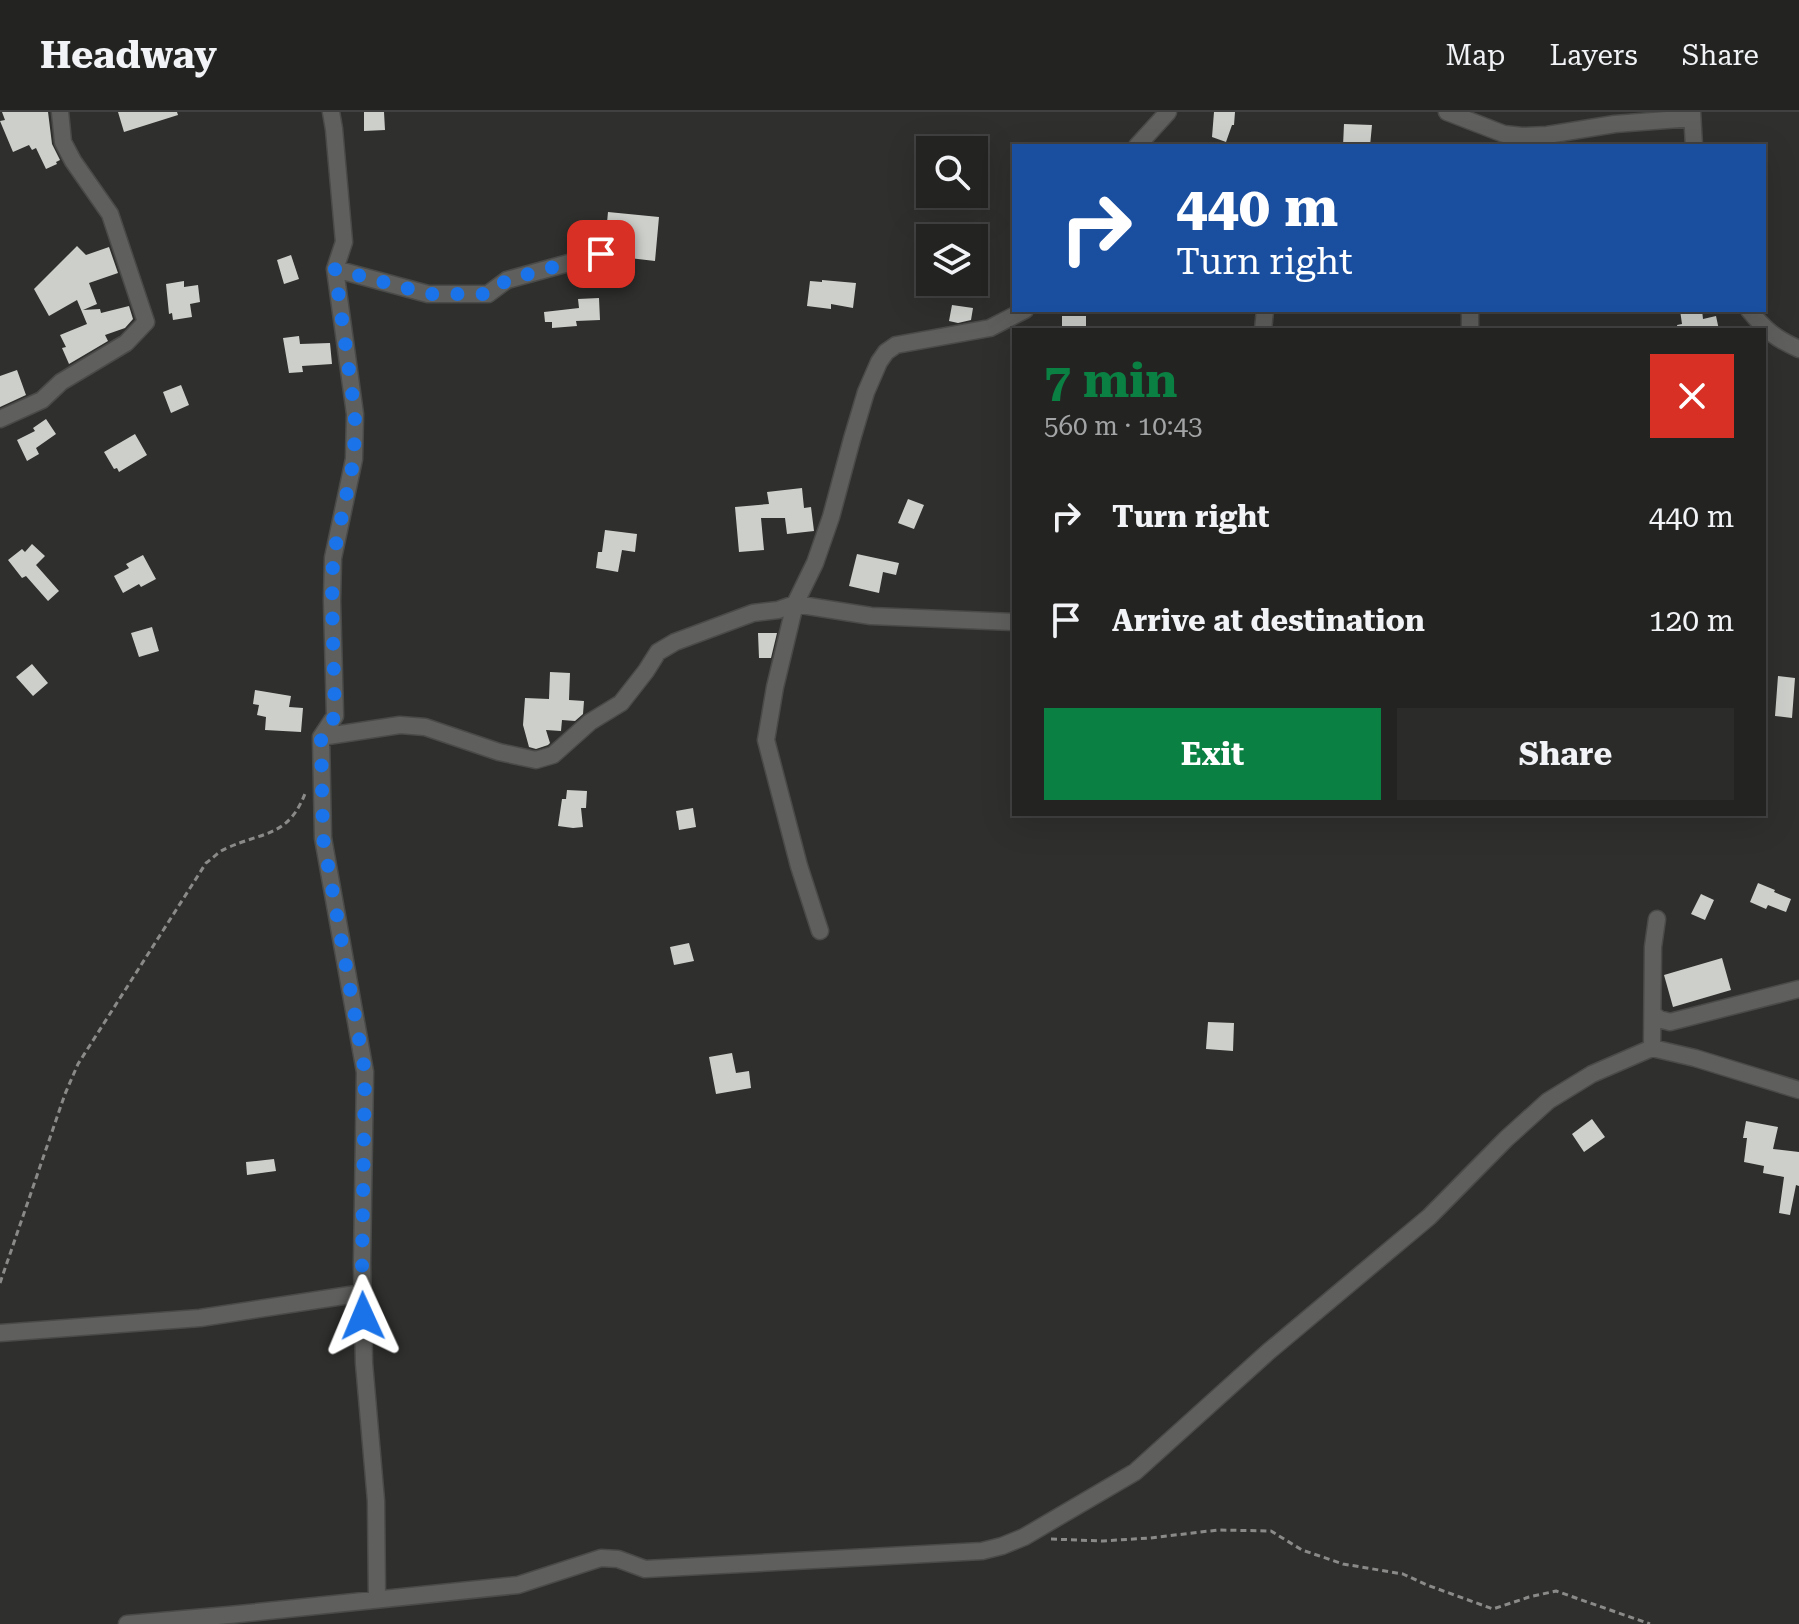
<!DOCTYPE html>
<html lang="en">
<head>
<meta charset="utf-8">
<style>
  :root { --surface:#232422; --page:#2b2c2a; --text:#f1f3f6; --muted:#a3a4a5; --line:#404140; --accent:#0b8043 }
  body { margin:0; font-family:"Roboto Serif",serif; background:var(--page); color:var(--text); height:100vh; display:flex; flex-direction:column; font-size:30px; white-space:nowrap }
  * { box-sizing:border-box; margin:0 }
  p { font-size:26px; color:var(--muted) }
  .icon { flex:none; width:44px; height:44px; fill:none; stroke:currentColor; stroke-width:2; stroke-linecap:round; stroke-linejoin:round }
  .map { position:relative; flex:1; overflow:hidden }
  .sheet { position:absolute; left:1012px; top:216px; width:754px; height:488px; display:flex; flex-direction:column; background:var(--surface); border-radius:0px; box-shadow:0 8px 32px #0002,0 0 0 2px var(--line) }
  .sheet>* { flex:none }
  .top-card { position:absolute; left:1012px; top:32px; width:754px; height:168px; border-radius:0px; box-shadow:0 8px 32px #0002,0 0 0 2px var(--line); background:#1a4fa0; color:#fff; overflow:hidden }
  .tools { position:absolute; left:916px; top:24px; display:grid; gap:16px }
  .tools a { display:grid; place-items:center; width:72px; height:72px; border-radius:0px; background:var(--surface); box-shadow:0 8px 32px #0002,0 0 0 2px var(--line); font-size:40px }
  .pin { position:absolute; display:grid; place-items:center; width:68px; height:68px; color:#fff; margin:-34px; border-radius:16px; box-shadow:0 4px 12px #0006 }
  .me { position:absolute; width:88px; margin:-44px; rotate:359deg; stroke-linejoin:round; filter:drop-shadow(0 0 6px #0008) }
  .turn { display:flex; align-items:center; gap:28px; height:168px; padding:0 32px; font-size:36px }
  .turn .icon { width:104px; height:104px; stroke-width:2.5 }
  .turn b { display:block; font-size:56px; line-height:68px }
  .round { display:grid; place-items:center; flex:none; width:84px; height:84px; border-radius:0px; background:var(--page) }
  .head { display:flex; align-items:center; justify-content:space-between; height:136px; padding:0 32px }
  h1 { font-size:48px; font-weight:700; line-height:60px; color:var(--accent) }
  .action { display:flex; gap:16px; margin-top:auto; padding:16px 32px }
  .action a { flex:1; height:92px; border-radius:0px; background:var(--accent); color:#fff; font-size:32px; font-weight:700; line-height:92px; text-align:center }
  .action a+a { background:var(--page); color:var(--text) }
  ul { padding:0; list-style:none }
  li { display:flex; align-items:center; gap:24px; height:104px; padding:0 32px }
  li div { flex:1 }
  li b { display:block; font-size:30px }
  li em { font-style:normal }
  header { display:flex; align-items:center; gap:48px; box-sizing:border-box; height:112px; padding:0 40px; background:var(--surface); border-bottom:2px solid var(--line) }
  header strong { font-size:38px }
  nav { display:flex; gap:44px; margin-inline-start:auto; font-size:28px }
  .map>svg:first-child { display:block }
</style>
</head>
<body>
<header>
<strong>Headway</strong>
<nav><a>Map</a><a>Layers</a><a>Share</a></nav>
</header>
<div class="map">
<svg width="1799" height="1512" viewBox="0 0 1799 1512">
  <rect width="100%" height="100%" fill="#2f302d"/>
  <path fill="#cdcfcb" d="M 2,0 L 48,0 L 52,32 L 60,48 L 56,50 L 57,52 L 46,57 L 36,36 L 32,38 L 29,33 L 13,40 L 0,9 L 5,8 Z
    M 118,0 L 177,0 L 178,3 L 124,20 Z
    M 364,0 L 384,0 L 385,18 L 364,19 Z
    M 1214,0 L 1235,0 L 1234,13 L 1232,13 L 1226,30 L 1212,25 Z
    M 1344,12 L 1372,13 L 1370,34 L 1343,34 Z
    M 608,100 L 659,105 L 655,149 L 612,144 L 611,138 L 605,132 Z
    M 77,134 L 86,143 L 109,135 L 118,161 L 89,171 L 97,192 L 83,198 L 100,197 L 101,201 L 129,194 L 133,207 L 125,216 L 105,223 L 108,229 L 69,252 L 62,236 L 66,235 L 60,223 L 87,212 L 77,188 L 49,204 L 34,177 Z
    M 291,143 L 299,167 L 284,172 L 277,148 Z
    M 822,168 L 856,171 L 853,196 L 831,192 L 831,197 L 807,194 L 810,169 L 822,170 Z
    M 184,169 L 184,175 L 198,173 L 200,190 L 190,192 L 192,205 L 173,208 L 172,201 L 169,202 L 166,172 Z
    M 599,186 L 600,208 L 576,209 L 577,214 L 552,216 L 552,210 L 545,210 L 544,200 L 579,196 L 578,187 Z
    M 952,193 L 973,196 L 971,208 L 958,211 L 949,209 Z
    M 1680,198 L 1702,198 L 1703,207 L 1716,204 L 1719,218 L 1678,218 L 1677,213 L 1682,212 Z
    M 1062,204 L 1086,204 L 1086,218 L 1062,218 Z
    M 299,224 L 300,232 L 330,231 L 332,252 L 302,254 L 303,260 L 289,261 L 283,226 Z
    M 17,258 L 26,283 L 0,295 L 0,264 Z
    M 181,273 L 189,293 L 171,301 L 163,280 Z
    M 46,307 L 56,322 L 36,336 L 39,342 L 27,349 L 17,328 L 35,319 L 33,316 Z
    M 135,322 L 147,343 L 119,360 L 117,356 L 114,357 L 104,340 Z
    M 802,376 L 804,396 L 811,395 L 814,419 L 787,422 L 785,406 L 761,406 L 764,438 L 739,440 L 735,395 L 769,392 L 767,380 Z
    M 908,387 L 924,393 L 914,417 L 898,411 Z
    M 605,418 L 637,422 L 635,440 L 622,438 L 618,460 L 596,456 L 598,440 L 602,440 Z
    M 32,432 L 45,444 L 36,453 L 59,479 L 48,489 L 26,464 L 22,466 L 8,448 L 22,437 L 25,440 Z
    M 857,442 L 899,451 L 896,463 L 883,460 L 879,481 L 849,474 Z
    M 143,443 L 156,467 L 141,475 L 139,472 L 123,481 L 114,464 L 129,456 L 126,452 Z
    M 152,515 L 159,539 L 139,545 L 131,521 Z
    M 758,521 L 777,521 L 771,546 L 759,546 Z
    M 32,552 L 48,571 L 33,584 L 16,565 Z
    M 550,560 L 570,561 L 569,588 L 584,589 L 583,602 L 575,609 L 562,608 L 561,619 L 546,618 L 550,631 L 548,633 L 536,637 L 529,635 L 523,613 L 525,586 L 549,587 Z
    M 1778,564 L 1795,566 L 1792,606 L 1775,604 Z
    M 255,578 L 291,584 L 289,595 L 303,596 L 301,620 L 265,618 L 266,605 L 257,603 L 259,593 L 253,592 Z
    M 567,678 L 587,679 L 586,696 L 581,696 L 583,715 L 573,716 L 558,714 L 562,687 L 566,687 Z
    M 693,696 L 696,715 L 679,718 L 676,699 Z
    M 1758,771 L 1775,778 L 1774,780 L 1791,787 L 1786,800 L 1768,793 L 1766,797 L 1750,790 Z
    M 1701,782 L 1714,788 L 1705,808 L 1691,802 Z
    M 689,831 L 694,849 L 674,853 L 670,835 Z
    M 1722,846 L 1731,878 L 1673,895 L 1664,863 Z
    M 1208,910 L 1234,911 L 1233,939 L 1206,937 Z
    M 732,941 L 736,961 L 749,959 L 751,976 L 716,982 L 709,945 Z
    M 1592,1007 L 1605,1025 L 1584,1040 L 1572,1022 Z
    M 1746,1009 L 1778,1015 L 1773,1037 L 1799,1040 L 1799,1074 L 1796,1073 L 1790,1103 L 1779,1101 L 1784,1065 L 1763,1061 L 1764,1054 L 1744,1050 L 1747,1026 L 1743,1026 Z
    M 274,1047 L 276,1059 L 247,1063 L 246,1050 Z"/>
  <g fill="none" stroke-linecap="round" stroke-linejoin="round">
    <defs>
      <path id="minor" d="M 331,0 L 334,17 L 344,130 L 335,157 L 355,302 L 354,347 L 333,446 L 332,489 L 335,604 L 321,625 L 323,726 L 365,960 L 362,1151 L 364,1251 L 376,1389 L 377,1487
        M 1447,0 L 1504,22 L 1522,24 L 1547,23 L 1615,12 L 1692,6
        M 1692,0 L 1694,34
        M 1137,34 L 1168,0
        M 335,157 L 428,182 L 488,182 L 507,168 L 601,142
        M 1749,198 C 1765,218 1776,227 1799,237
        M 1263,218 L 1265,198
        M 1470,218 L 1470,198
        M 0,307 L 42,288 L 61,270 L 126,231 L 146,210 L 110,102 L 73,49 L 63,30 L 60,0
        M 321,625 L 400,613 L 425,615 L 499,640 L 536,648 L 553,643 L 590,610 L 621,591 L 646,559 L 658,540 L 675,530 L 753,501 L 778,498 L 795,492 L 871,504 L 1014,510
        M 820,819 L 799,754 L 766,628 L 775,575 L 795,492 L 815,451 L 831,405 L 852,327 L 866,280 L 879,250 L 886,240 L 896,233 L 990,216 L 1025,198
        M 1653,902 L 1659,907 L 1670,910 L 1799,877
        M 1652,936 L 1653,835 L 1657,807
        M 0,1221 L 200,1206 L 363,1181
        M 127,1512 L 229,1503 L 518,1473 L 601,1446 L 618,1447 L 645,1457 L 982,1439 L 1002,1434 L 1024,1425 L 1135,1360 L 1268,1240 L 1429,1105 L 1506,1027 L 1548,989 L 1592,962 L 1652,936 L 1695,946 L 1799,978"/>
    </defs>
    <use href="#minor" stroke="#4a4b49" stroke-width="19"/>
    <path stroke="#8a8b88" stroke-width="3" stroke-dasharray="6 4" stroke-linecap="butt" d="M 0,1171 L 65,982 L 78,952 L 206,751 C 213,746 219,739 227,736 C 265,719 289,725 306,679
      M 1051,1427 L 1103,1429 L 1150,1426 L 1218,1418 L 1271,1419 L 1302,1438 L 1343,1452 L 1403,1462 L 1427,1473 L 1493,1497 L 1529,1485 L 1556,1479 L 1650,1512"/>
    <use href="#minor" stroke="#5f605d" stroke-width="16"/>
  </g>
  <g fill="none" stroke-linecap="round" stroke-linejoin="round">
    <path stroke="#1a73e8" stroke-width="14" stroke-dasharray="0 25.2" d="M 363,1204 L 362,1151 L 365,960 L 323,726 L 321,625 L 335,604 L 332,489 L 333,446 L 354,347 L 355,302 L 335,157 L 428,182 L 488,182 L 507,168 L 601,142"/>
  </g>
</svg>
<div class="tools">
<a><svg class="icon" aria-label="search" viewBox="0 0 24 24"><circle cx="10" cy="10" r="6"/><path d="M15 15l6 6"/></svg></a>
<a><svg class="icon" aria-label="layers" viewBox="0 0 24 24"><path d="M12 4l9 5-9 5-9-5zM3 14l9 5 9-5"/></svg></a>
</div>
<div class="pin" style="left:601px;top:142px;background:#d93025"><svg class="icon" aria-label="arrive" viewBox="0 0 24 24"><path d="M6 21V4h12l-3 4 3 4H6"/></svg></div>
<svg class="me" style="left:363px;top:1204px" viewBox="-20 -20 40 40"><path d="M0-17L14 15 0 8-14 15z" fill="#1a73e8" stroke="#fff" stroke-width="4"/></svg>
<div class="top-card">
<div class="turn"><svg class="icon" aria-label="right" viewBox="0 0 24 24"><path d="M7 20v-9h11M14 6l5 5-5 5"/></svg><div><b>440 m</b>Turn right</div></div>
</div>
<section class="sheet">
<div class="head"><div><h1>7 min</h1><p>560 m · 10:43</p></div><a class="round" style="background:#d93025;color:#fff"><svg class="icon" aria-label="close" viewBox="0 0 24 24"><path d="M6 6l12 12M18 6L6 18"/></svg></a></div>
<ul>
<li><svg class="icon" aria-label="right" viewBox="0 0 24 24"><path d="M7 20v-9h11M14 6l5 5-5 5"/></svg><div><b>Turn right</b></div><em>440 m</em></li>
<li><svg class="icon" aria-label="arrive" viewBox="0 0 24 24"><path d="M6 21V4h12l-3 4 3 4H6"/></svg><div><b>Arrive at destination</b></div><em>120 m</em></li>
</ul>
<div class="action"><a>Exit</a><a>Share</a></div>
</section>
</div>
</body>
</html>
